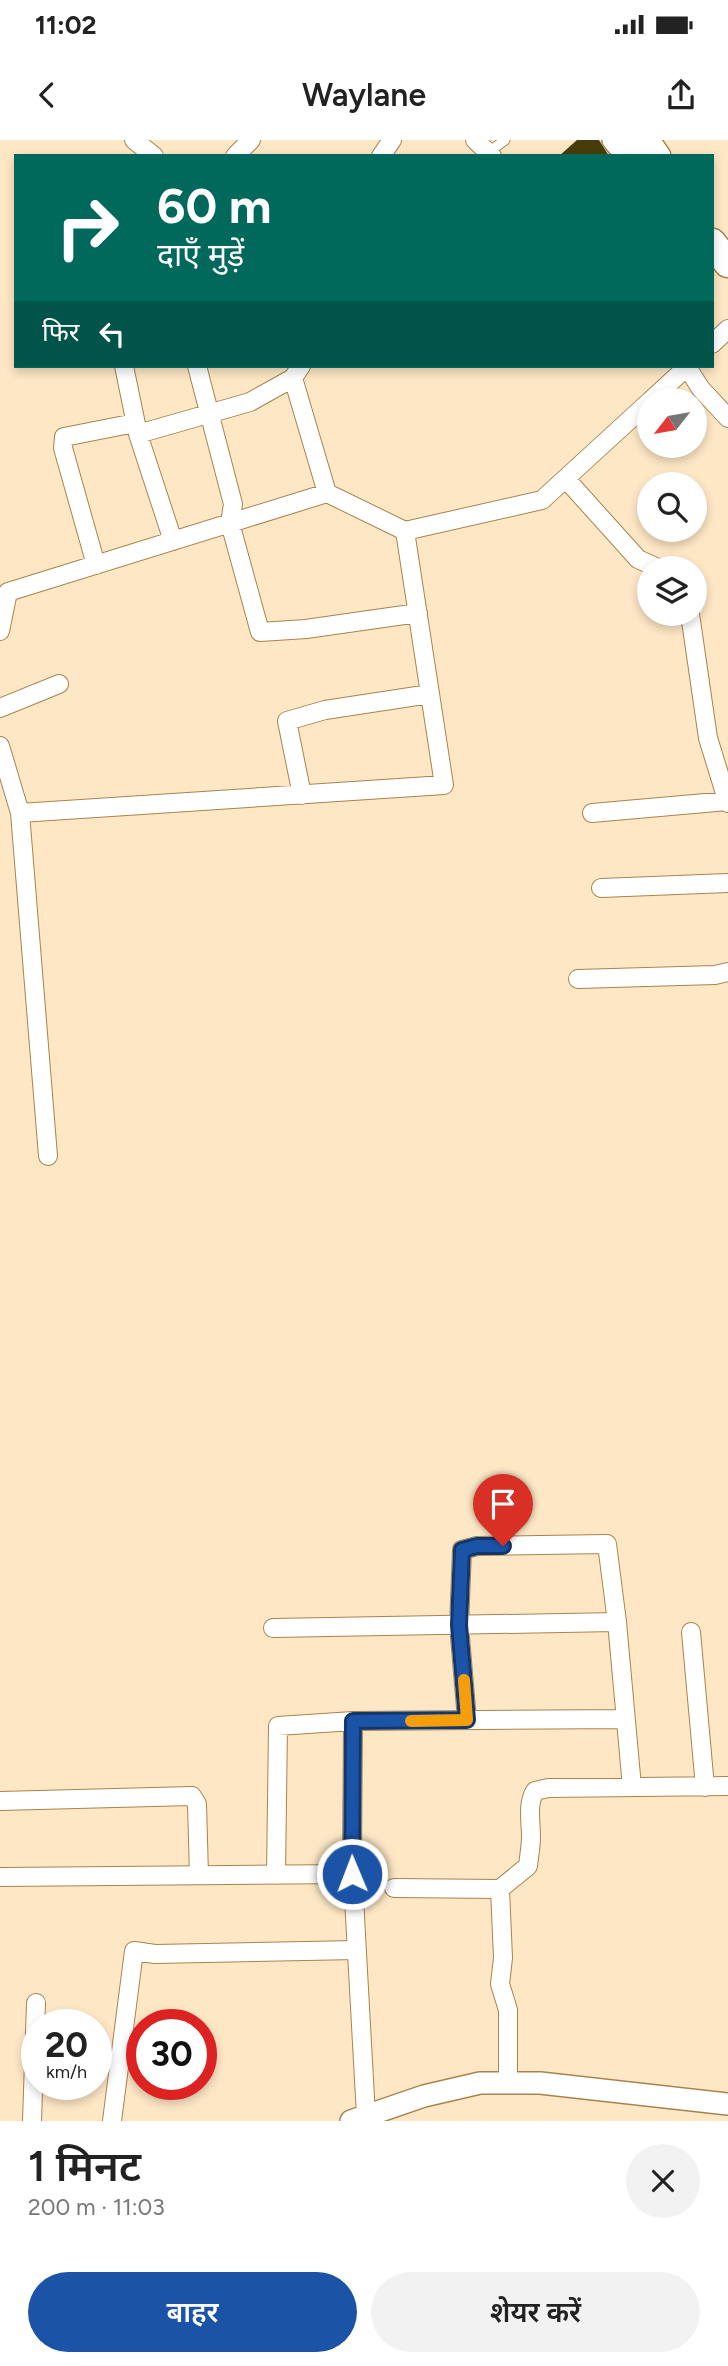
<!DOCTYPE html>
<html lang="hi">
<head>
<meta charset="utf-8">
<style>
  :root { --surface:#fff; --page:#f2f2f2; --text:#222; --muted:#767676; --accent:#1b54a6 }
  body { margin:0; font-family:Figtree,"Noto Sans Devanagari",sans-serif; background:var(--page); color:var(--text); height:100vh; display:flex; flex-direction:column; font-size:26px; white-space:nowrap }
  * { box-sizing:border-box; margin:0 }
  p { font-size:23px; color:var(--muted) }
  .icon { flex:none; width:38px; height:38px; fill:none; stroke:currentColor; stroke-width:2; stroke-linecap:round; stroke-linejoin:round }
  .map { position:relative; height:1981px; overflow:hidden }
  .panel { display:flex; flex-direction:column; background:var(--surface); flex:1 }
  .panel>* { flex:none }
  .top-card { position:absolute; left:14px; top:14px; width:700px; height:214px; border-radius:0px; box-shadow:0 4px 10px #0003; background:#00695c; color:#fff; overflow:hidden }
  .needle { width:46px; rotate:239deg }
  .buttons { position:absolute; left:637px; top:248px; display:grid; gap:14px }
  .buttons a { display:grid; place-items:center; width:70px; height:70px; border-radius:50%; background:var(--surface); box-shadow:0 4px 10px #0003; font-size:35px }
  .speed { position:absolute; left:21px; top:1869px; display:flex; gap:14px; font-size:35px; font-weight:700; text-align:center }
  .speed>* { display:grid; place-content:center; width:91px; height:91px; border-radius:50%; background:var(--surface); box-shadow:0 4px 10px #0003; line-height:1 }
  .speed small { font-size:18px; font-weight:400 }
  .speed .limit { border:10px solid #d22; background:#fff; color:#111 }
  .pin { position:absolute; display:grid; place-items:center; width:60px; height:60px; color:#fff; margin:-72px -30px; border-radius:50% 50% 50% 0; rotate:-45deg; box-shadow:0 0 7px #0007 }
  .pin .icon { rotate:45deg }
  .me { position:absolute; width:77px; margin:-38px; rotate:359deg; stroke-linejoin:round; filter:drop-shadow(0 0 5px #0008) }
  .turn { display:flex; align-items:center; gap:24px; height:147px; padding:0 28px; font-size:32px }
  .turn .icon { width:91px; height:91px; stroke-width:2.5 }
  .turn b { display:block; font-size:49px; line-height:60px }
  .then { display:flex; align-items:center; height:66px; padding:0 28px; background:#0003; gap:14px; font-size:26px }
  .round { display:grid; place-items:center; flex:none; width:74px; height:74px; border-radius:37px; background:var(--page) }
  .summary { display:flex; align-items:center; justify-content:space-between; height:119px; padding:0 28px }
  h1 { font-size:42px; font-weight:600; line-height:52px }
  .cta { display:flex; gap:14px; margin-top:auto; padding:14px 28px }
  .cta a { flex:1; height:80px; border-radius:42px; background:var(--accent); color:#fff; font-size:28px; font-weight:600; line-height:80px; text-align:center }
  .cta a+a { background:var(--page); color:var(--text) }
  .status { display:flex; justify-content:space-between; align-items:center; height:49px; padding:0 35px; background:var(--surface); direction:ltr }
  .status svg { height:19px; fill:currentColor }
  header { display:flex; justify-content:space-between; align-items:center; height:91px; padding:0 28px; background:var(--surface); font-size:32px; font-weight:600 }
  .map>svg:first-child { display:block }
</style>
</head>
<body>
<div class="status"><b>11:02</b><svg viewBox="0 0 49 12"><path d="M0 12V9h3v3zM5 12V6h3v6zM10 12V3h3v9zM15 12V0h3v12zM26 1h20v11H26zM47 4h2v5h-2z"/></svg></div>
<header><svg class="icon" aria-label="back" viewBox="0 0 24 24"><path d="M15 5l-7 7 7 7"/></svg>Waylane<svg class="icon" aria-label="share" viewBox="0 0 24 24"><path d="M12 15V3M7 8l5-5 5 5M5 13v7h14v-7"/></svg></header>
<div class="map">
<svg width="728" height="1981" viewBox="0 0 728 1981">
  <rect width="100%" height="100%" fill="#fde7c5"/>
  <path fill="#463d09" d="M 577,0 L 599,0 L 609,16 L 559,16 Z"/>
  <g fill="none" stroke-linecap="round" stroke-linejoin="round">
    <defs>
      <path id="service" d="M 493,15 L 494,8 L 505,0"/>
      <path id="minor" d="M 134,0 L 154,16
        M 475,0 L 492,16
        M 235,16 L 251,0
        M 381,16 L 392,0
        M 712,204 L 728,189
        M 124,226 L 138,294 L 173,401
        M 197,226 L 233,364 L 230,383 L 260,492 L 306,489 L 418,473
        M 687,227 L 701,249 L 728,278
        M 293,238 L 327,353
        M 650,261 L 688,226
        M 138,294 L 250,262 L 293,238 L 301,226
        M 566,339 L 638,419 L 660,429
        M 96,425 L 63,308 L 64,297 L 135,283
        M 690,474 L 708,598 L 728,663
        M 0,491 L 8,452 L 327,353 L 405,391
        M 0,568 L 59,544
        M 0,606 L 20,673 L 48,1016
        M 302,655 L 287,581 L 325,570 L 430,554
        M 20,673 L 444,645 L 405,391 L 542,360 L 649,262
        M 592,673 L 728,661
        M 601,748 L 728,743
        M 578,839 L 715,835 L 728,832
        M 273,1488 L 617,1482
        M 691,1492 L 705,1647
        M 467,1580 L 459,1485 L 462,1410 L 477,1406 L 607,1404 L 617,1482 L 632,1647
        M 353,1581 L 352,1722 L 366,1976
        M 0,1661 L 192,1656 L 197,1664 L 199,1735
        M 276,1735 L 278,1586 L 353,1581 L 625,1579
        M 0,1737 L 352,1734
        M 394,1748 L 500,1749 L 528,1726 C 529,1716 531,1706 531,1697 C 531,1682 527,1664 535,1651 L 548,1648 L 728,1646
        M 500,1749 L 503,1818 L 500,1844 L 508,1870 L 508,1943
        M 32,1981 L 36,1863
        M 112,1981 L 134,1811 L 155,1814 L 357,1810"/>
      <path id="tertiary" d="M 613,0 L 627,16
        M 649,0 L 660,16
        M 351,1981 L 424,1956 L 480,1943 L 540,1943 L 728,1964"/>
      <path id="primary" d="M 631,0 L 645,16
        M 712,103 L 728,123"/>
    </defs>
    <use href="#service" stroke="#a7844d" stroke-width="11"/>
    <use href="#minor" stroke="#a7844d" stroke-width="20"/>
    <use href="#tertiary" stroke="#a7844d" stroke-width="24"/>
    <use href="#primary" stroke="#a7844d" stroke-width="31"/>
    <use href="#service" stroke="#fff" stroke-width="9"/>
    <use href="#minor" stroke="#fff" stroke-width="18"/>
    <use href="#tertiary" stroke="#fff" stroke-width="21"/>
    <use href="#primary" stroke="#fff" stroke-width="28"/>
  </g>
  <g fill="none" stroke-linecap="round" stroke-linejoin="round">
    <defs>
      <path id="route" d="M 352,1734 L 353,1581 L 467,1580 L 459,1485 L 462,1410 L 477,1406 L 503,1406"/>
    </defs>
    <use href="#route" stroke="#12376c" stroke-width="18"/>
    <use href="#route" stroke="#1b54a6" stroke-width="12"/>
    <path stroke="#f59e0b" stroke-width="12" d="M 411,1581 L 467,1580 L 464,1540"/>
  </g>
</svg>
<div class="buttons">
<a><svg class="needle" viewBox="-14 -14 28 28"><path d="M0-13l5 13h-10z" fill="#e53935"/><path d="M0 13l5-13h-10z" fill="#767676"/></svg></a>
<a><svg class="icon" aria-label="search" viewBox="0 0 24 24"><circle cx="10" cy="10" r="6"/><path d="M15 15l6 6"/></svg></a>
<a><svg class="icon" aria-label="layers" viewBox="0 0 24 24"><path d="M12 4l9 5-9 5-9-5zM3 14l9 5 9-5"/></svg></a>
</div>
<div class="speed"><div>20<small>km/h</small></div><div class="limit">30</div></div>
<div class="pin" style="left:503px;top:1406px;background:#d93025"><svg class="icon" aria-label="arrive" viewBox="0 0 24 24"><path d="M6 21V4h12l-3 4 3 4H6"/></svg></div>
<svg class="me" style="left:352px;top:1734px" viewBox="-20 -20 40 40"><circle r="17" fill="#1b54a6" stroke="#fff" stroke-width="3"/><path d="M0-11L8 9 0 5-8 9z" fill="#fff"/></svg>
<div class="top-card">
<div class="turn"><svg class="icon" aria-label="right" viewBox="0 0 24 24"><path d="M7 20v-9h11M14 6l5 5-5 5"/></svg><div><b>60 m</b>दाएँ मुड़ें</div></div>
<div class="then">फिर<svg class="icon" aria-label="left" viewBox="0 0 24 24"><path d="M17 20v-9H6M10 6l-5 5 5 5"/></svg></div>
</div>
</div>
<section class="panel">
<div class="summary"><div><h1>1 मिनट</h1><p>200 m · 11:03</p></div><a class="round"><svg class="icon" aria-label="close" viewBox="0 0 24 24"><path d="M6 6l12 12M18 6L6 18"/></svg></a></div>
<div class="cta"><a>बाहर</a><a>शेयर करें</a></div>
</section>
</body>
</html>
